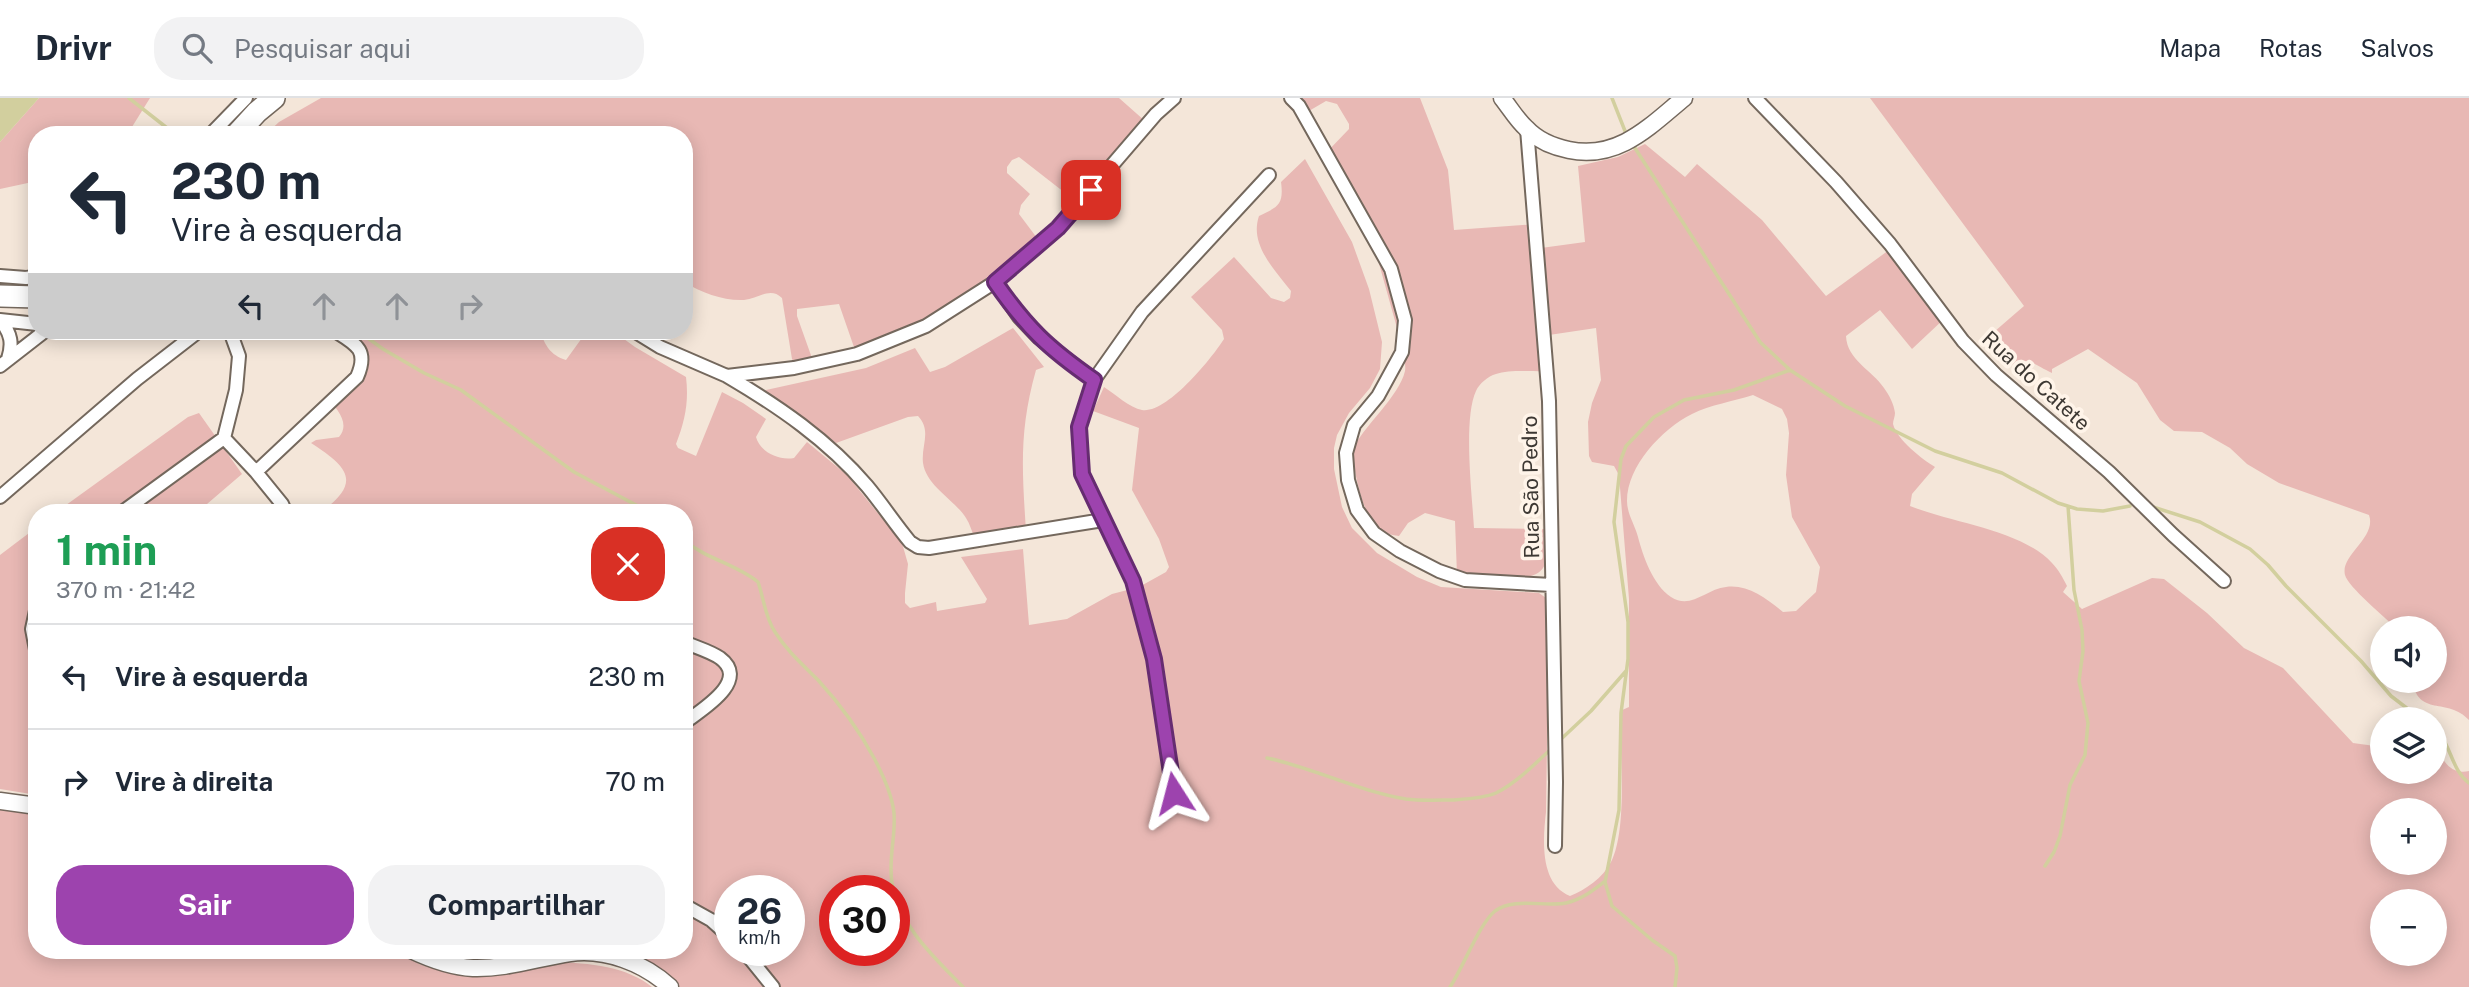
<!DOCTYPE html>
<html lang="pt">
<head>
<meta charset="utf-8">
<style>
  :root { --surface:#fff; --page:#f2f2f3; --text:#1f2937; --muted:#747a83; --line:#e0e1e3; --accent:#9d43ae }
  body { margin:0; font-family:"Public Sans",sans-serif; background:var(--page); color:var(--text); height:100vh; display:flex; flex-direction:column; font-size:26px; white-space:nowrap }
  * { box-sizing:border-box; margin:0 }
  p { font-size:23px; color:var(--muted) }
  .icon { flex:none; width:38px; height:38px; fill:none; stroke:currentColor; stroke-width:2; stroke-linecap:round; stroke-linejoin:round }
  .map { position:relative; flex:1; overflow:hidden }
  .drawer { position:absolute; left:28px; top:406px; width:665px; height:455px; display:flex; flex-direction:column; background:var(--surface); border-radius:28px; box-shadow:0 4px 18px #0003 }
  .drawer>* { flex:none }
  .top-card { position:absolute; left:28px; top:28px; width:665px; height:214px; border-radius:28px; box-shadow:0 4px 18px #0003; background:#fff; color:var(--text); overflow:hidden }
  .controls { position:absolute; left:2370px; top:518px; display:grid; gap:14px }
  .controls a { display:grid; place-items:center; width:77px; height:77px; border-radius:50%; background:var(--surface); box-shadow:0 4px 18px #0003; font-size:35px }
  .speed { position:absolute; left:714px; top:777px; display:flex; gap:14px; font-size:35px; font-weight:700; text-align:center }
  .speed>* { display:grid; place-content:center; width:91px; height:91px; border-radius:50%; background:var(--surface); box-shadow:0 4px 18px #0003; line-height:1 }
  .speed small { font-size:18px; font-weight:400 }
  .speed .limit { border:10px solid #d22; background:#fff; color:#111 }
  .pin { position:absolute; display:grid; place-items:center; width:60px; height:60px; color:#fff; margin:-30px; border-radius:14px; box-shadow:0 4px 10px #0006 }
  .me { position:absolute; width:77px; margin:-38px; rotate:351deg; stroke-linejoin:round; filter:drop-shadow(0 0 5px #0008) }
  .turn { display:flex; align-items:center; gap:24px; height:147px; padding:0 28px; font-size:32px }
  .turn .icon { width:91px; height:91px; stroke-width:2.5 }
  .turn b { display:block; font-size:49px; line-height:60px }
  .lanes { display:flex; align-items:center; height:66px; padding:0 28px; background:#0003; justify-content:center; gap:35px; direction:ltr }
  .lanes .off { opacity:.35 }
  .round { display:grid; place-items:center; flex:none; width:74px; height:74px; border-radius:28px; background:var(--page) }
  .headline { display:flex; align-items:center; justify-content:space-between; height:119px; padding:0 28px }
  h1 { font-size:42px; font-weight:700; line-height:52px; color:#1e9e55 }
  .action { display:flex; gap:14px; margin-top:auto; padding:14px 28px }
  .action a { flex:1; height:80px; border-radius:28px; background:var(--accent); color:#fff; font-size:28px; font-weight:700; line-height:80px; text-align:center }
  .action a+a { background:var(--page); color:var(--text) }
  ul { padding:0; list-style:none }
  li { display:flex; align-items:center; gap:21px; height:105px; padding:0 28px; border-top:2px solid var(--line) }
  li div { flex:1 }
  li b { display:block; font-size:26px }
  li em { font-style:normal }
  header { display:flex; align-items:center; gap:42px; box-sizing:border-box; height:98px; padding:0 35px; background:var(--surface); border-bottom:2px solid var(--line) }
  header strong { font-size:33px }
  nav { display:flex; gap:38px; margin-inline-start:auto; font-size:24px }
  .search { width:490px; height:63px; background:var(--page); display:flex; align-items:center; gap:18px; box-sizing:border-box; padding:0 24px; border-radius:28px; color:var(--muted); font-size:26px }
  .map>svg:first-child { display:block }
</style>
</head>
<body>
<header>
<strong>Drivr</strong>
<div class="search"><svg class="icon" aria-label="search" viewBox="0 0 24 24"><circle cx="10" cy="10" r="6"/><path d="M15 15l6 6"/></svg>Pesquisar aqui</div>
<nav><a>Mapa</a><a>Rotas</a><a>Salvos</a></nav>
</header>
<div class="map">
<svg width="2469" height="889" viewBox="0 0 2469 889">
  <rect width="100%" height="100%" fill="#f4e6d9"/>
  <path fill="#e8b8b4" fill-rule="evenodd" d="M 39,0 L 150,0 L 127,37 L 37,37 L 37,83 L 0,91 L 0,44 Z
    M 321,0 L 1119,0 L 1145,23 L 1078,105 L 1019,59 L 1012,62 L 1007,69 L 1007,75 L 1030,96 L 1021,107 L 1019,116 L 1040,144 L 999,178 L 942,214 L 855,252 L 839,206 L 797,211 L 797,218 L 813,263 L 796,266 L 792,261 L 782,200 C 770,188 758,201 744,202 C 724,203 702,195 684,184 L 684,37 L 265,37 L 279,24 Z
    M 1287,0 L 1420,0 L 1448,72 L 1454,132 L 1538,126 L 1541,150 L 1585,144 L 1578,68 L 1618,59 L 1645,46 L 1685,79 L 1697,66 L 1762,122 L 1826,198 L 1889,152 L 1945,220 L 1912,251 L 1880,212 L 1846,238 C 1847,262 1872,272 1884,290 C 1889,297 1894,306 1895,315 C 1895,319 1893,322 1893,326 C 1897,342 1922,361 1935,369 L 1912,396 L 1910,408 C 1952,425 2022,432 2052,465 C 2058,471 2063,480 2067,488 L 2063,494 L 2082,511 L 2152,480 L 2164,481 L 2207,515 L 2244,550 L 2283,570 L 2353,645 L 2382,649 L 2382,674 L 2434,674 L 2434,648 C 2444,662 2449,677 2469,673 L 2469,889 L 680,889 L 660,871 L 619,852 L 684,852 L 684,415 L 320,415 C 363,384 348,369 311,345 L 316,342 L 339,339 C 351,325 336,310 327,299 L 364,278 L 368,272 C 365,253 337,241 321,233 L 540,233 C 545,247 550,257 566,262 L 587,233 L 613,233 L 635,249 L 686,279 C 689,304 685,323 676,346 L 678,350 L 696,358 L 722,294 L 743,305 L 766,321 L 756,339 C 760,354 779,363 794,360 L 807,344 L 847,377 L 902,445 L 908,466 L 905,495 L 905,505 L 910,510 L 936,504 L 937,513 L 985,505 L 987,501 L 961,459 L 1023,451 L 1029,527 L 1067,521 L 1112,496 L 1139,489 L 1166,474 L 1169,469 L 1159,441 L 1132,392 L 1139,330 L 1093,313 L 1104,289 C 1115,296 1130,310 1142,312 C 1167,316 1212,260 1224,241 L 1222,232 L 1191,199 L 1234,159 L 1271,200 L 1284,204 L 1290,200 L 1291,193 C 1275,172 1249,147 1259,118 C 1278,109 1284,107 1281,84 L 1305,61 L 1352,144 L 1369,191 L 1382,244 L 1380,271 L 1370,290 L 1349,315 L 1337,337 L 1334,350 L 1334,371 L 1342,409 L 1352,430 L 1377,455 L 1417,479 L 1441,489 L 1539,495 L 1546,500 L 1549,506 L 1546,714 C 1543,740 1539,786 1570,798 C 1585,792 1603,780 1611,764 C 1628,731 1620,651 1620,613 L 1629,609 L 1629,501 L 1619,377 L 1614,368 L 1592,364 L 1589,358 L 1588,324 L 1592,305 L 1601,282 L 1596,230 L 1549,237 L 1551,273 C 1536,274 1510,271 1496,276 C 1488,278 1479,286 1476,293 C 1463,321 1472,397 1474,430 L 1547,431 C 1548,442 1550,460 1543,470 C 1532,488 1476,479 1457,477 L 1455,423 L 1425,415 L 1408,425 L 1399,438 C 1361,435 1358,382 1351,354 C 1364,327 1399,299 1405,273 C 1406,268 1404,260 1404,255 L 1373,144 L 1325,56 L 1349,31 L 1349,26 L 1337,6 L 1326,3 L 1302,17 ZM 1753,297 L 1782,311 L 1787,321 L 1789,335 L 1786,377 L 1792,419 L 1820,469 L 1816,494 L 1796,513 L 1783,514 C 1767,501 1748,486 1726,489 C 1706,491 1691,512 1671,499 C 1653,487 1643,458 1638,439 C 1635,427 1627,416 1627,403 C 1627,368 1662,331 1692,316 C 1710,307 1734,303 1753,297 ZM 2382,712 L 2434,712 L 2434,765 L 2382,765 ZM 730,793 L 789,793 L 789,852 L 730,852 ZM 835,793 L 894,793 L 894,852 L 835,852 ZM 2382,803 L 2434,803 L 2434,856 L 2382,856 Z
    M 1870,0 L 2469,0 L 2469,622 C 2448,599 2417,619 2413,583 L 2434,583 L 2434,530 L 2396,530 C 2386,520 2348,489 2345,477 C 2340,457 2377,440 2369,417 L 2279,385 L 2247,366 L 2230,350 L 2202,334 L 2174,333 L 2160,322 L 2137,285 L 2088,251 L 2052,271 L 2052,275 C 2033,266 2026,256 2008,270 L 1987,240 L 2024,208 Z
    M 1013,230 L 1044,269 L 1036,272 C 1019,332 1022,372 1026,433 L 975,441 C 972,434 970,426 966,420 C 956,403 926,388 923,365 C 921,347 932,333 918,318 L 908,319 L 836,345 L 765,296 L 766,292 L 866,270 L 915,250 L 930,274 L 945,269 Z
    M 199,315 L 242,376 L 207,406 L 209,415 L 55,415 L 188,319 Z
    M 37,429 L 37,697 L 0,691 L 0,457 Z
    M 0,711 L 37,716 L 37,852 L 395,852 L 419,866 L 439,872 C 499,868 604,850 652,889 L 0,889 Z"/>
  <path fill="#d2cf9e" d="M 0,0 L 39,0 L 0,44 Z"/>
  <g fill="none" stroke-linecap="round" stroke-linejoin="round">
    <path stroke="#d2cf9e" stroke-width="3.5" d="M 129,0 L 176,37
      M 1612,0 L 1625,33
      M 1633,47 L 1760,244 L 1790,272 L 1845,308 L 1935,353 L 2002,375 L 2058,405 L 2077,411 L 2103,413 L 2130,408
      M 358,233 L 383,251 L 424,275 L 461,292 L 574,374 L 651,415
      M 2150,408 L 2200,424 L 2250,451 L 2268,467 L 2286,488 L 2361,563 L 2391,598 L 2421,621
      M 684,442 C 706,461 736,466 758,484 C 764,501 765,519 775,534 C 787,553 803,567 818,582 C 839,605 859,632 874,660 C 883,677 892,696 894,715 C 896,738 888,761 892,785 C 901,830 932,857 963,889
      M 2434,629 C 2452,647 2451,672 2469,685
      M 1559,643 L 1591,613 L 1626,573
      M 1267,660 C 1314,670 1358,693 1406,701 C 1421,703 1438,702 1454,702 C 1467,701 1484,700 1496,695 C 1516,685 1535,666 1551,651
      M 2045,768 L 2054,754 L 2060,738 L 2070,687 L 2085,657 L 2088,625 L 2079,583 L 2083,553 L 2082,532 L 2074,492 L 2068,408
      M 1450,889 C 1463,870 1479,826 1495,813 C 1514,799 1544,809 1566,805 C 1581,802 1592,793 1604,784
      M 1675,889 L 1677,870 L 1675,858 L 1652,842 L 1612,808 L 1605,784 L 1619,712 L 1621,615 L 1628,561 L 1628,524 L 1614,424 L 1621,361 L 1626,348 L 1654,319 L 1684,302 L 1734,292 L 1790,272"/>
    <defs>
      <path id="minor" d="M 1291,0 L 1299,8 L 1391,171 L 1405,222 L 1402,254 L 1378,298 L 1354,327 L 1346,355 L 1348,382 L 1357,412 L 1374,435 L 1400,453 L 1439,473 L 1465,482 L 1552,487
        M 1755,0 L 1836,84 L 1890,146 L 1963,243 L 1996,277 L 2109,374 L 2173,437 L 2224,483
        M 1527,31 L 1549,303 L 1556,684 L 1555,748
        M 210,37 L 246,0
        M 0,178 L 26,180 L 37,178
        M 995,184 L 1019,219 L 1039,240 L 1094,282
        M 0,222 L 37,226
        M 1,223 C 11,236 13,245 8,261
        M 634,233 L 660,249 L 727,278 L 794,270 L 857,256 L 926,228 L 995,184 L 1058,130 L 1156,16 L 1174,0
        M 0,268 L 45,233
        M 727,278 C 778,308 828,342 867,388 C 882,406 895,426 910,444 L 918,449 L 929,450 L 1103,422
        M 224,340 L 236,292 L 239,258 L 230,233
        M 256,374 L 282,406 L 286,415
        M 0,399 L 137,281 L 199,233
        M 121,415 L 224,340 L 256,374 L 357,279 C 369,252 356,246 335,233
        M 37,508 L 32,531 L 37,557
        M 684,544 C 695,549 710,553 720,560 C 751,583 701,612 684,625
        M 1174,695 L 1154,560 L 1133,483 L 1082,376 L 1079,329 L 1094,282 L 1142,214 L 1269,77
        M 684,807 L 711,822 L 730,839
        M 743,852 L 773,889"/>
      <path id="tertiary" d="M 1502,0 C 1510,10 1517,22 1526,30 C 1537,42 1554,49 1569,52 C 1618,62 1649,29 1684,0
        M 0,703 L 37,708
        M 411,852 C 430,861 452,869 473,870 C 506,871 537,860 570,855 C 605,850 644,865 670,889"/>
      <path id="trunk" d="M 236,37 L 257,14 L 274,0
        M 0,198 L 37,199"/>
    </defs>
    <use href="#minor" stroke="#74685d" stroke-width="16"/>
    <use href="#tertiary" stroke="#74685d" stroke-width="19"/>
    <use href="#trunk" stroke="#74685d" stroke-width="24"/>
    <use href="#minor" stroke="#fff" stroke-width="12"/>
    <use href="#tertiary" stroke="#fff" stroke-width="16"/>
    <use href="#trunk" stroke="#fff" stroke-width="21"/>
  </g>
  <g fill="none" stroke-linecap="round" stroke-linejoin="round">
    <defs>
      <path id="route" d="M 1091,92 L 1058,130 L 995,184 C 1027,230 1048,250 1094,282 L 1079,329 L 1082,376 L 1133,483 L 1154,561 L 1174,695"/>
    </defs>
    <use href="#route" stroke="#662c71" stroke-width="18"/>
    <use href="#route" stroke="#9d43ae" stroke-width="12"/>
  </g>
  <g text-anchor="middle" stroke-width="7" stroke-linejoin="round" paint-order="stroke">
    <g font-size="21" fill="#3d3833" stroke="#fff4e9">
      <text transform="translate(2036 283) rotate(42)" y="7">Rua do Catete</text>
      <text transform="translate(1531 389) rotate(-91)" y="7">Rua São Pedro</text>
    </g>
  </g>
</svg>
<div class="controls">
<a><svg class="icon" aria-label="sound" viewBox="0 0 24 24"><path d="M4 9h4l5-4v14l-5-4H4zM17 9q2 3 0 6"/></svg></a>
<a><svg class="icon" aria-label="layers" viewBox="0 0 24 24"><path d="M12 4l9 5-9 5-9-5zM3 14l9 5 9-5"/></svg></a>
<a>+</a>
<a>−</a>
</div>
<div class="speed"><div>26<small>km/h</small></div><div class="limit">30</div></div>
<div class="pin" style="left:1091px;top:92px;background:#d93025"><svg class="icon" aria-label="arrive" viewBox="0 0 24 24"><path d="M6 21V4h12l-3 4 3 4H6"/></svg></div>
<svg class="me" style="left:1174px;top:695px" viewBox="-20 -20 40 40"><path d="M0-17L14 15 0 8-14 15z" fill="#9d43ae" stroke="#fff" stroke-width="4"/></svg>
<div class="top-card">
<div class="turn"><svg class="icon" aria-label="left" viewBox="0 0 24 24"><path d="M17 20v-9H6M10 6l-5 5 5 5"/></svg><div><b>230 m</b>Vire à esquerda</div></div>
<div class="lanes"><svg class="icon" aria-label="left" viewBox="0 0 24 24"><path d="M17 20v-9H6M10 6l-5 5 5 5"/></svg><svg class="icon off" aria-label="ahead" viewBox="0 0 24 24"><path d="M12 20V5M6 11l6-6 6 6"/></svg><svg class="icon off" aria-label="ahead" viewBox="0 0 24 24"><path d="M12 20V5M6 11l6-6 6 6"/></svg><svg class="icon off" aria-label="right" viewBox="0 0 24 24"><path d="M7 20v-9h11M14 6l5 5-5 5"/></svg></div>
</div>
<section class="drawer">
<div class="headline"><div><h1>1 min</h1><p>370 m · 21:42</p></div><a class="round" style="background:#d93025;color:#fff"><svg class="icon" aria-label="close" viewBox="0 0 24 24"><path d="M6 6l12 12M18 6L6 18"/></svg></a></div>
<ul>
<li><svg class="icon" aria-label="left" viewBox="0 0 24 24"><path d="M17 20v-9H6M10 6l-5 5 5 5"/></svg><div><b>Vire à esquerda</b></div><em>230 m</em></li>
<li><svg class="icon" aria-label="right" viewBox="0 0 24 24"><path d="M7 20v-9h11M14 6l5 5-5 5"/></svg><div><b>Vire à direita</b></div><em>70 m</em></li>
</ul>
<div class="action"><a>Sair</a><a>Compartilhar</a></div>
</section>
</div>
</body>
</html>
